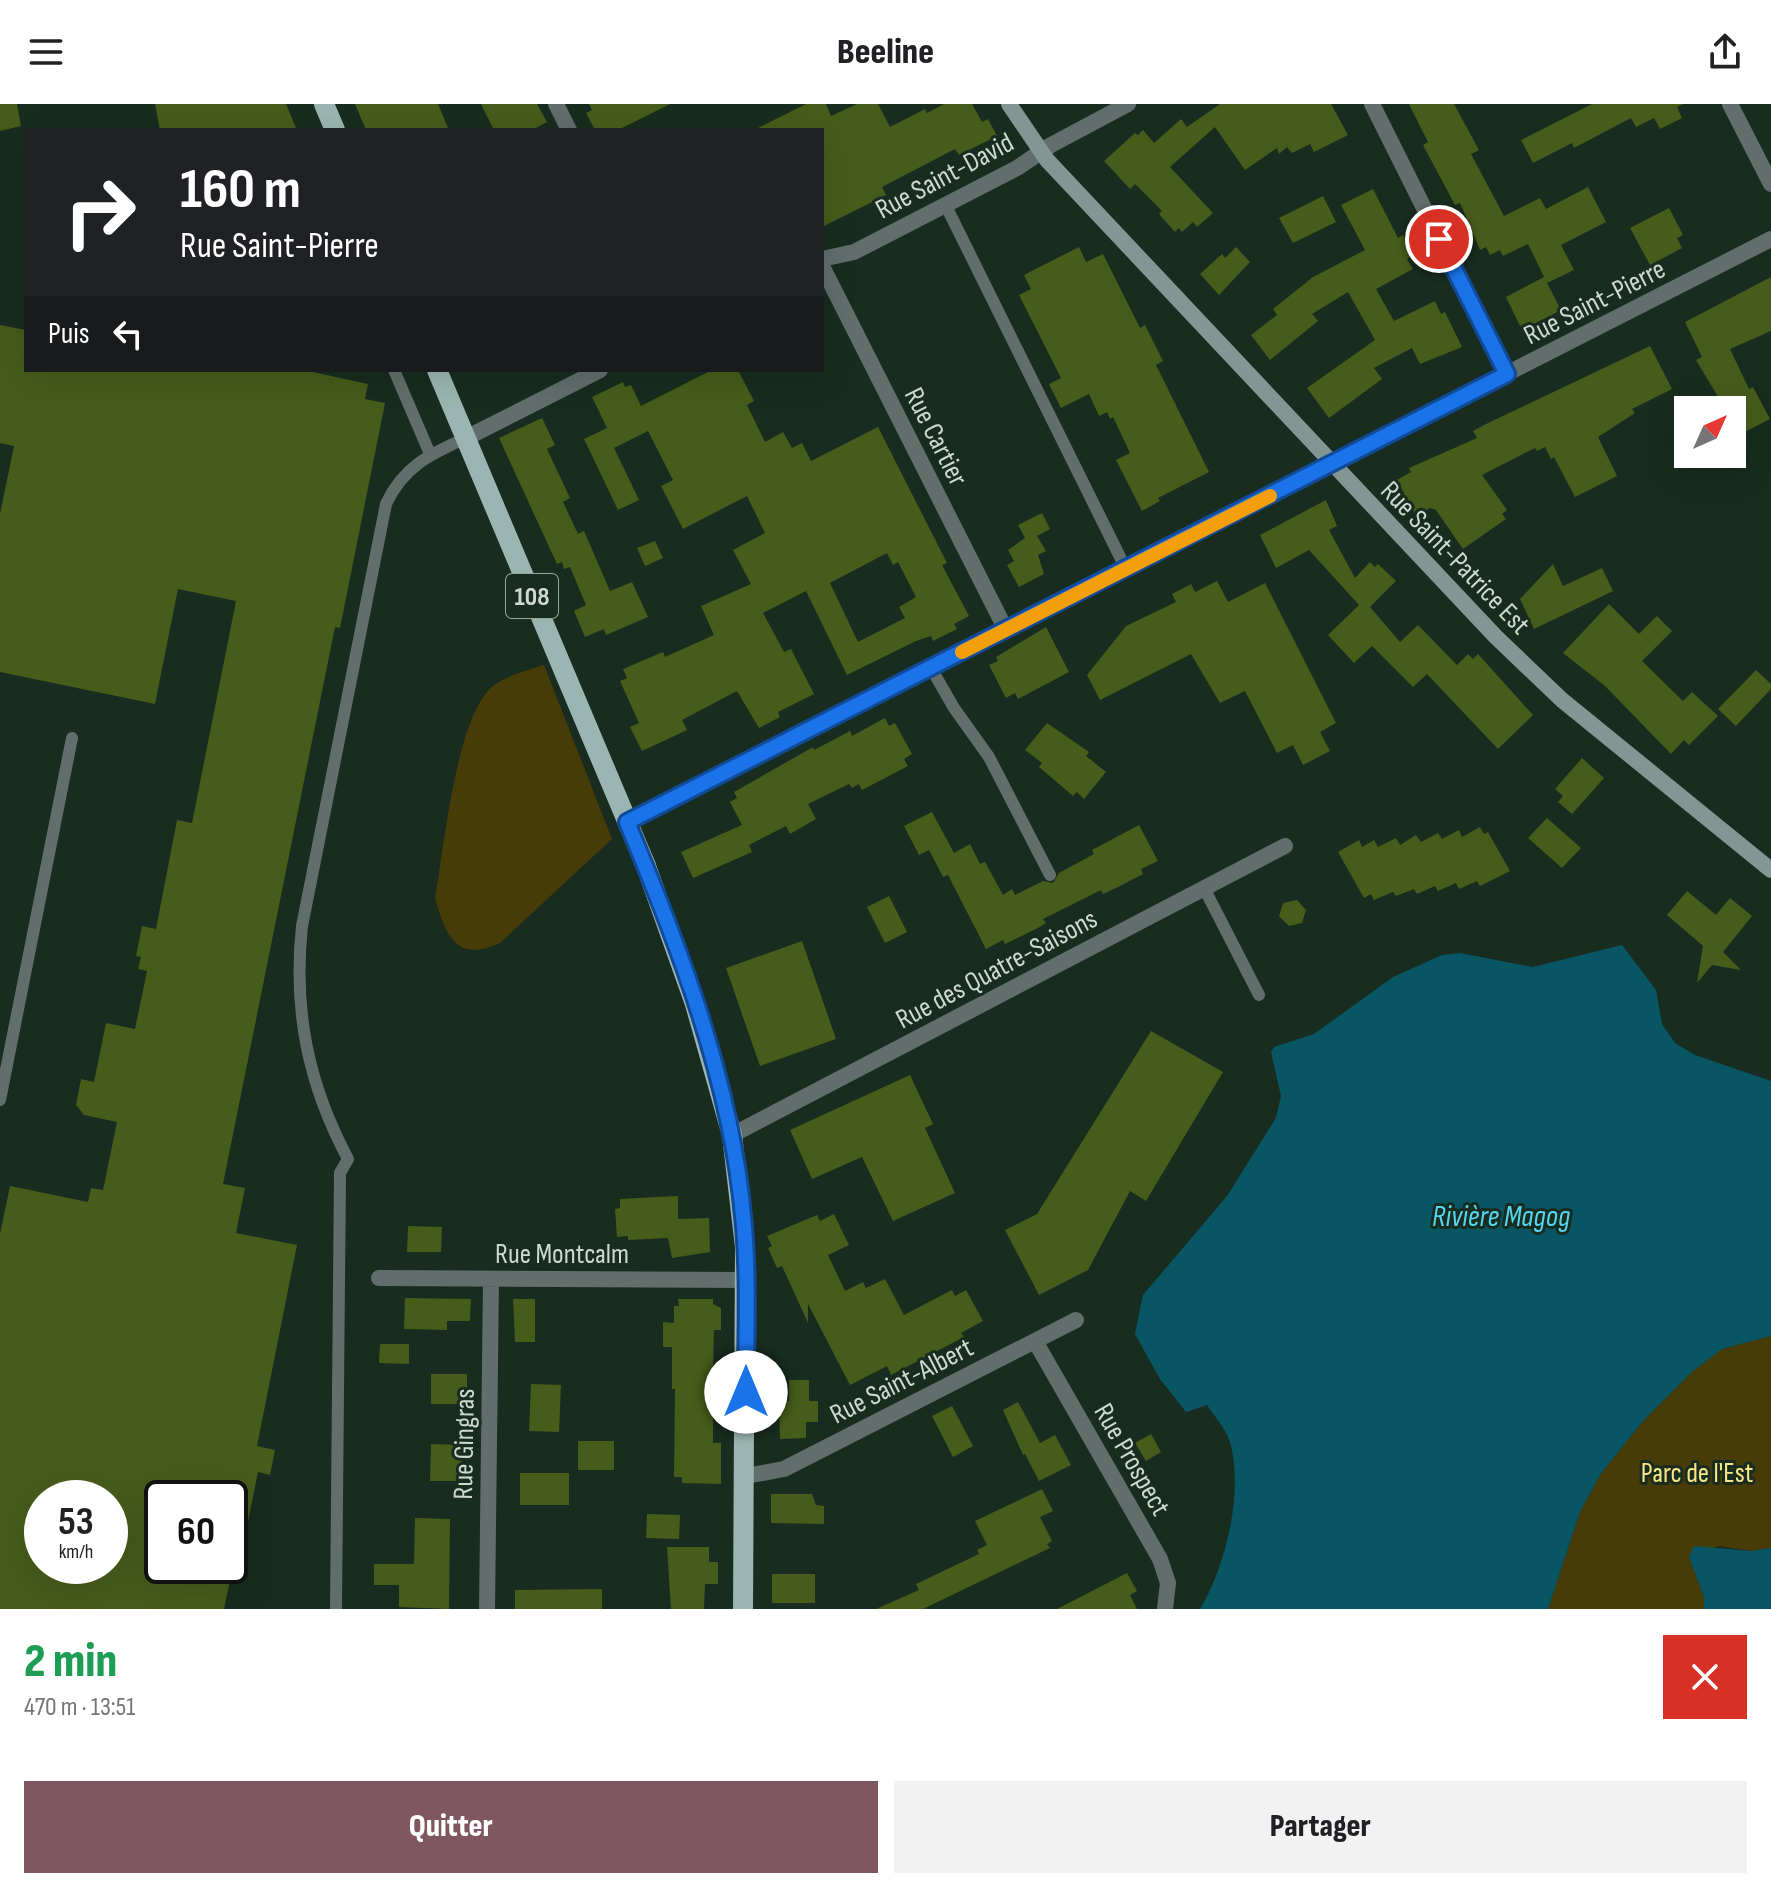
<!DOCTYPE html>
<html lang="fr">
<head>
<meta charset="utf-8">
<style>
  :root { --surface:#fff; --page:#f2f2f2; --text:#202124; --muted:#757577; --accent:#7f5760 }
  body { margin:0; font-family:"Sofia Sans Condensed",sans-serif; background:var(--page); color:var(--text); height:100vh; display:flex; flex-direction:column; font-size:30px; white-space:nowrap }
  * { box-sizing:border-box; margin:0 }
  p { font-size:26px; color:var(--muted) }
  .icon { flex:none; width:44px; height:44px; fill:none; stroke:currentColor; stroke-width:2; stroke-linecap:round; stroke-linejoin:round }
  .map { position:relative; height:1505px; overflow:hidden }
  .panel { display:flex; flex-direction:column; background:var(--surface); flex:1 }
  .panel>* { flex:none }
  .guide { position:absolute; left:24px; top:24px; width:800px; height:244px; border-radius:0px; box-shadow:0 8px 32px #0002; background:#202124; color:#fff; overflow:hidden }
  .needle { width:52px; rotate:45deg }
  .tools { position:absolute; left:1674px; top:292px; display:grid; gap:16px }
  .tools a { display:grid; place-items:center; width:72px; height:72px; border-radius:0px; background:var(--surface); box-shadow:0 8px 32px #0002; font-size:40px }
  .speed { position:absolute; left:24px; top:1376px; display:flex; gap:16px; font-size:40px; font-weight:700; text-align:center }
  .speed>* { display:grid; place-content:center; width:104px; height:104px; border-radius:50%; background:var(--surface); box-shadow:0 8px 32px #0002; line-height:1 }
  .speed small { font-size:20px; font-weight:400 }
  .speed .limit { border:4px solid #111; border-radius:12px; background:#fff; color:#111 }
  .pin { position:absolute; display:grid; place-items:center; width:68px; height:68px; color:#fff; margin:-34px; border:4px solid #fff; border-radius:50%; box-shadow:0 2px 8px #0007 }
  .me { position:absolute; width:88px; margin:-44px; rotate:0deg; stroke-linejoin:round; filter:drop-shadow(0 0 6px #0008) }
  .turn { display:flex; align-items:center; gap:28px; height:168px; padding:0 24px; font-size:36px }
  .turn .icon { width:104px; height:104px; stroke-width:2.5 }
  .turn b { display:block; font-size:56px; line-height:68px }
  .then { display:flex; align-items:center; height:76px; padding:0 24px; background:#0003; gap:16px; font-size:30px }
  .round { display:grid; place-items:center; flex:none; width:84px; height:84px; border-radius:0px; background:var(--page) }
  .overview { display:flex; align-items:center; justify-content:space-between; height:136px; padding:0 24px }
  h1 { font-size:48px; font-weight:800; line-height:60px; color:#1e9e55 }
  .action { display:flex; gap:16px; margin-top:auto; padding:16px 24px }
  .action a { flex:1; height:92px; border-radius:0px; background:var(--accent); color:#fff; font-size:32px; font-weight:800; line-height:92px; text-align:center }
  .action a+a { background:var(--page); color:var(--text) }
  header { display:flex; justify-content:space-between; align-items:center; height:104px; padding:0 24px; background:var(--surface); font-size:36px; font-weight:800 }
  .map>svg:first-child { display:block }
</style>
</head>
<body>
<header><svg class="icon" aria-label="menu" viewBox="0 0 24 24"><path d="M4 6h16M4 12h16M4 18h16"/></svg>Beeline<svg class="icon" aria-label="share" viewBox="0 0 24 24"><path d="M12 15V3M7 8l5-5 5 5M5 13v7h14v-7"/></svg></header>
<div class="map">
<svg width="1771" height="1505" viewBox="0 0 1771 1505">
  <rect width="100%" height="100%" fill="#182c1f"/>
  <path fill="#473c07" d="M 544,561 L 612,735 L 500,839 C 456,859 446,832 435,794 C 444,745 456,612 493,582 C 505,572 529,566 544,561 Z
    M 1771,1232 L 1771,1444 L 1751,1447 L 1719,1442 L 1689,1453 L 1704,1493 L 1704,1505 L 1548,1505 L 1580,1408 L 1600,1371 L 1643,1317 L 1692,1268 L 1722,1245 Z"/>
  <path fill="#085664" d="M 1622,841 L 1656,886 L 1662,920 L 1675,939 L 1695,951 L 1771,977 L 1771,1232 L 1722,1245 L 1692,1268 L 1643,1317 L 1600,1371 L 1580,1408 L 1548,1505 L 1200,1505 C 1226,1462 1244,1387 1230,1338 C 1226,1325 1214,1312 1207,1301 L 1186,1308 L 1160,1275 L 1135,1230 L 1143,1191 L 1227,1092 L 1276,1014 L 1281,992 L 1271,948 L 1274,943 L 1314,930 L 1393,873 L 1442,851 L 1460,849 L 1533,863 Z
    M 1694,1442 L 1751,1447 L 1771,1444 L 1771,1505 L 1704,1505 L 1704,1493 L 1689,1453 Z"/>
  <path fill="#465c1b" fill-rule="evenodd" d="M 0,0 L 17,0 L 21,22 L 0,27 Z
    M 155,0 L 286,0 L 297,26 L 160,26 Z
    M 355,0 L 438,0 L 449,26 L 366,26 Z
    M 481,0 L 537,0 L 547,18 L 532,26 L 494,26 Z
    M 589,0 L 670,0 L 618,26 L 595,26 L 586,9 L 592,6 Z
    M 806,0 L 826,0 L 831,12 L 857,0 L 878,0 L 890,23 L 925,5 L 927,9 L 944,0 L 972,0 L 982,18 L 988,15 L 997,32 L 959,51 L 955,45 L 882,83 L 886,91 L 822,123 L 822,26 L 754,26 Z
    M 1220,0 L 1331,0 L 1348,31 L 1314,48 L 1310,40 L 1292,49 L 1287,43 L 1279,50 L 1277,44 L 1245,66 L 1215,23 L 1170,63 L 1213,109 L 1197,123 L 1193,118 L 1182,128 L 1179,124 L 1175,128 L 1159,110 L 1162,107 L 1135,80 L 1130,85 L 1104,57 L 1135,29 L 1138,31 L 1143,26 L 1154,39 L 1181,15 L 1187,23 Z
    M 1409,0 L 1454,0 L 1479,46 L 1471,50 L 1504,112 L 1540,94 L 1546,105 L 1588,83 L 1606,118 L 1561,141 L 1574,166 L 1547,179 L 1528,140 L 1503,152 L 1500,146 L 1490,151 L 1486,143 L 1480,146 L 1460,99 L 1455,101 L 1423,41 L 1428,38 Z
    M 1592,0 L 1683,0 L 1677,3 L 1682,14 L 1660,25 L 1654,14 L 1636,23 L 1631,14 L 1574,44 L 1572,39 L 1533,59 L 1521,36 Z
    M 1373,85 L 1398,134 L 1403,131 L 1414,151 L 1407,155 L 1413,165 L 1376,185 L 1394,217 L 1435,197 L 1441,210 L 1445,208 L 1462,243 L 1420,260 L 1412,244 L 1374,264 L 1382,275 L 1329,314 L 1307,284 L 1375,236 L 1348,188 L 1312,210 L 1318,217 L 1270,256 L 1251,231 L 1277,211 L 1273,205 L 1313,173 L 1365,146 L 1341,101 Z
    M 1323,92 L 1336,118 L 1293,139 L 1279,114 Z
    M 1669,104 L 1683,131 L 1677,134 L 1682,144 L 1650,161 L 1630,124 Z
    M 1079,143 L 1086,158 L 1103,150 L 1140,224 L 1145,221 L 1163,257 L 1156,261 L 1209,368 L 1158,394 L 1160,397 L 1142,407 L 1116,356 L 1130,349 L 1113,313 L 1110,315 L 1107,308 L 1099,312 L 1089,290 L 1061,304 L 1049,280 L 1061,274 L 1019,191 L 1031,185 L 1024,171 Z
    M 1236,143 L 1250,158 L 1219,191 L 1200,170 L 1222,150 L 1225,154 Z
    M 1544,173 L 1561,206 L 1522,226 L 1506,193 Z
    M 1771,173 L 1771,227 L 1730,245 L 1749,285 L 1753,283 L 1770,315 L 1739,331 L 1732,319 L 1732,306 L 1726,306 L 1696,256 L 1702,253 L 1685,218 Z
    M 0,221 L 26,226 L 26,266 L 313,268 L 368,280 L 365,295 L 385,299 L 340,524 L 335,523 L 223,1080 L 245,1084 L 236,1129 L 297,1141 L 257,1342 L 275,1346 L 270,1371 L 258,1368 L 239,1462 L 230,1462 L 230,1394 L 162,1394 L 162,1462 L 233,1462 L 224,1505 L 0,1505 L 0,1130 L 10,1082 L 88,1098 L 91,1084 L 103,1086 L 117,1018 L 84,1011 L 76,1001 L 81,975 L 94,978 L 106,919 L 135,925 L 147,867 L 138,865 L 141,853 L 136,852 L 142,822 L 156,825 L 177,716 L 192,719 L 236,497 L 178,485 L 155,600 L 0,568 L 0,410 L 14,342 L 0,339 ZM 42,1394 L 110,1394 L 110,1462 L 42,1462 Z
    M 1650,242 L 1672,285 L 1632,305 L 1635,309 L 1598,333 L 1617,372 L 1575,393 L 1554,353 L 1551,355 L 1545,343 L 1537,347 L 1535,344 L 1482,371 L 1507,406 L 1502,410 L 1506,415 L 1463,445 L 1436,406 L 1430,404 L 1416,412 L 1397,376 L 1411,368 L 1409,364 L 1477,334 L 1473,327 L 1484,321 Z
    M 712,266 L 738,266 L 754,297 L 747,301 L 765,338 L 783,328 L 792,344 L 802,339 L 811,357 L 878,323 L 947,459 L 942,461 L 969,512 L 954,520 L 957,525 L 933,537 L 931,532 L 916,537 L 847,571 L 806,487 L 763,509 L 784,548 L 791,545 L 814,590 L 778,608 L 780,613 L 759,624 L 737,587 L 682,616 L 687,626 L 642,647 L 630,623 L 639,619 L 620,577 L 627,574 L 623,565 L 663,548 L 665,553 L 714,531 L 701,502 L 751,480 L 733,446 L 765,429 L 747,392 L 683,425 L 661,382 L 673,376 L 648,327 L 614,344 L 639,396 L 618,406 L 584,335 L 607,324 L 592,293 L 623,278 L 625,283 L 631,281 L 641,302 ZM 887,449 L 893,461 L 898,458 L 916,493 L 899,503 L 905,514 L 858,538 L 830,479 Z
    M 542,314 L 555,341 L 547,345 L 570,394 L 563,398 L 578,430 L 584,427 L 610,487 L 632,478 L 648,513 L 606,531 L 604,525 L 585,533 L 574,507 L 586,501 L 570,463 L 564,465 L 562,458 L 557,460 L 499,334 Z
    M 1326,396 L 1337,422 L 1329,426 L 1355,474 L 1370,458 L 1375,463 L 1378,460 L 1396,477 L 1370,503 L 1400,538 L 1418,521 L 1457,561 L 1468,550 L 1473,555 L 1478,550 L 1533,611 L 1498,645 L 1427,570 L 1413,583 L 1372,542 L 1354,559 L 1328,531 L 1359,501 L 1309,446 L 1276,464 L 1260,431 Z
    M 1042,409 L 1050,425 L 1037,432 L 1046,447 L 1038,451 L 1044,470 L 1019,483 L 1007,461 L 1014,457 L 1008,446 L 1025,434 L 1018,421 Z
    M 655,437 L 663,454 L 645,462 L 637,444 Z
    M 1553,460 L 1563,482 L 1602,464 L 1613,487 L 1534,525 L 1520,495 Z
    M 1217,477 L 1228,498 L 1265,479 L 1336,619 L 1320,628 L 1330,647 L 1303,661 L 1293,641 L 1277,649 L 1245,587 L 1220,599 L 1191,550 L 1100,596 L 1087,571 L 1126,522 L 1176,498 L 1172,490 L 1191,480 L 1195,488 Z
    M 1609,500 L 1639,530 L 1657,512 L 1672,527 L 1642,557 L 1683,597 L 1692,588 L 1718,612 L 1689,641 L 1684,636 L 1671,650 L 1605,582 L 1563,549 Z
    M 1046,523 L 1069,568 L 1018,595 L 1015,589 L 1006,594 L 989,561 L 998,557 L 996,553 Z
    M 1756,566 L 1771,580 L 1771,585 L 1736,622 L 1718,605 Z
    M 885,614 L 889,622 L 895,619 L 912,650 L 904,655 L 908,662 L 862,686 L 859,680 L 852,684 L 849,680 L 808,700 L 816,715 L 790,730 L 786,722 L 749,741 L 752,748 L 693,774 L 681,748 L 742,721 L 730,698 L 737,694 L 734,688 L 813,643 L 814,646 L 850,627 L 852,632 Z
    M 1047,619 L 1089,648 L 1086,652 L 1106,668 L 1084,695 L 1077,688 L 1073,692 L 1039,663 L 1042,659 L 1025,646 Z
    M 1582,654 L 1604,674 L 1572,710 L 1558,698 L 1563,692 L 1555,685 Z
    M 932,708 L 954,749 L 970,740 L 980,760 L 985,758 L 1003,791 L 1012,785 L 1015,791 L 1043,777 L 1053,779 L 1059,769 L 1094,750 L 1092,746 L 1139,721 L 1158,757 L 1141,765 L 1143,770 L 1118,783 L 1103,790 L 1101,786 L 1043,815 L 1046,819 L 1036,825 L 1005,840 L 1003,836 L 986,845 L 948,771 L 943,773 L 929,746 L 919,751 L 904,722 Z
    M 1547,714 L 1581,744 L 1562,764 L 1528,734 Z
    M 1480,723 L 1484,730 L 1488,728 L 1510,767 L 1480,782 L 1477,777 L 1459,785 L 1456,779 L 1438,787 L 1435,782 L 1417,790 L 1414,785 L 1396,792 L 1393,788 L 1374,796 L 1371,790 L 1364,794 L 1338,748 L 1359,736 L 1362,743 L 1374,736 L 1378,743 L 1396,734 L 1400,741 L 1416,731 L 1421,738 L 1438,729 L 1442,735 L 1459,726 L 1462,733 Z
    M 1687,787 L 1716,811 L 1730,794 L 1752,812 L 1723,848 L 1741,866 L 1712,861 L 1697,879 L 1703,842 L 1667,811 Z
    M 889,792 L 907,828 L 885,839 L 867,803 Z
    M 1297,796 L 1306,806 L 1302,819 L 1289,822 L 1279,812 L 1283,799 Z
    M 802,837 L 836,935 L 760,962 L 726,864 Z
    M 1151,927 L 1223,968 L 1146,1097 L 1130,1087 L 1088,1166 L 1039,1191 L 1005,1126 L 1037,1110 Z
    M 910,971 L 933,1020 L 925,1024 L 955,1089 L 893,1117 L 862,1053 L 812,1075 L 790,1026 Z
    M 678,1092 L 678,1115 L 709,1114 L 710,1148 L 672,1154 L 668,1134 L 628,1136 L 628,1132 L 617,1133 L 615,1105 L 620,1104 L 620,1095 Z
    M 834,1110 L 849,1141 L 828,1151 L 845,1187 L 863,1178 L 866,1184 L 885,1175 L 904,1211 L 952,1186 L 955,1192 L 966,1186 L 983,1217 L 961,1229 L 964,1233 L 891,1271 L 887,1262 L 850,1281 L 808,1200 L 808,1219 L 782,1162 L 777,1164 L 768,1144 L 772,1142 L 767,1132 L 817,1111 L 820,1117 Z
    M 408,1122 L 442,1123 L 441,1148 L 407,1148 Z
    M 405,1194 L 471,1195 L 470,1217 L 447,1217 L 447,1226 L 404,1225 Z
    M 513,1195 L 535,1195 L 535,1238 L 515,1238 Z
    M 678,1195 L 713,1195 L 713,1200 L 721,1204 L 721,1226 L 714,1226 L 713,1265 L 717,1265 L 718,1300 L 713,1300 L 713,1339 L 721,1339 L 721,1380 L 682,1379 L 682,1373 L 674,1373 L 675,1285 L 672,1285 L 672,1243 L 663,1243 L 663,1218 L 674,1219 L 674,1202 L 679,1202 Z
    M 380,1240 L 409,1240 L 409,1260 L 379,1259 Z
    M 431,1270 L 467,1270 L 467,1300 L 431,1300 Z
    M 789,1276 L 809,1276 L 809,1297 L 818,1297 L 818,1318 L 806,1318 L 806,1334 L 780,1335 L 779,1297 L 789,1297 Z
    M 531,1280 L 561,1281 L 559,1328 L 529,1327 Z
    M 1018,1298 L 1040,1339 L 1055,1331 L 1071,1361 L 1039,1377 L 1025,1350 L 1023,1351 L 1003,1306 Z
    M 952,1302 L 973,1342 L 953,1353 L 932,1312 Z
    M 1151,1330 L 1161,1348 L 1146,1357 L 1135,1339 Z
    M 578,1337 L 614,1337 L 614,1366 L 578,1366 Z
    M 431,1340 L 462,1341 L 461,1377 L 430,1377 Z
    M 520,1369 L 569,1369 L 569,1401 L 520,1401 Z
    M 1042,1385 L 1053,1407 L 1040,1413 L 1052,1437 L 1047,1440 L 1050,1444 L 923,1505 L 876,1505 L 919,1486 L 916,1480 L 979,1450 L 977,1446 L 987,1441 L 975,1417 Z
    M 771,1390 L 812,1390 L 816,1401 L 824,1402 L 824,1420 L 771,1419 Z
    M 647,1410 L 680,1411 L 679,1435 L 646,1434 Z
    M 415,1414 L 450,1415 L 449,1505 L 399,1503 L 399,1481 L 374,1481 L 374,1460 L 414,1460 Z
    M 667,1443 L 709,1443 L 709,1458 L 718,1458 L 718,1480 L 705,1480 L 704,1505 L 671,1505 Z
    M 1127,1469 L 1137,1487 L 1130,1491 L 1137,1505 L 1057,1505 Z
    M 772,1470 L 815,1470 L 815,1499 L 772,1499 Z
    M 602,1485 L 602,1505 L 515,1505 L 515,1486 Z"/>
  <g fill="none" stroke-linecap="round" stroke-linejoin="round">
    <path stroke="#616e6c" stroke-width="12" d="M 945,100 L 1126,465
      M 394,266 L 430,350
      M 931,564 L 954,604 L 989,653 L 1050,771
      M 1204,784 L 1259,891
      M 0,996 L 72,634
      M 336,1505 L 340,1069 L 348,1055 C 308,980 293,906 302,822 L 386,400 C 403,363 430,350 466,334"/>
    <path stroke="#616e6c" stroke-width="16" d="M 556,0 L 569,26
      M 1372,0 L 1507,270
      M 1730,0 L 1771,80
      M 822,155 L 854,148 L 1017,64 L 1051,41 L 1128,0
      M 822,162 L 1006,526
      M 466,334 L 600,266
      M 627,718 L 1771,135
      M 732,1031 L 1285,742
      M 379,1174 L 745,1176
      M 1035,1237 L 1160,1455 L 1168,1479 L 1165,1505
      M 746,1372 L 784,1365 L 1076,1216
      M 487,1505 L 491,1175"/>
    <path stroke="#829693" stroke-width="16" d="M 1009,0 L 1047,56 L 1496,533 L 1562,596 L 1771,766"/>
    <path stroke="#9bb6b2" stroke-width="20" d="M 324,0 L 335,26
      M 437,266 L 646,762 L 695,900 L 732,1031 L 745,1143 L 743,1505"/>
  </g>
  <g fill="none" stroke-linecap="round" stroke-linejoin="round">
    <defs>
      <path id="route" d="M 746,1288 C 746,1230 749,1170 743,1112 C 731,977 679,842 627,718 L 1507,270 L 1439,135"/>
    </defs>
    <use href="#route" stroke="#114b97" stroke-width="20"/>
    <use href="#route" stroke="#1a73e8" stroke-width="14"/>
    <path stroke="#f59e0b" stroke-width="14" d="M 962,548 L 1270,392"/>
  </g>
  <g text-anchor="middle" stroke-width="6" stroke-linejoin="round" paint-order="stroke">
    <rect fill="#182c1f" stroke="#97a59c" stroke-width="2" x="506" y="470" width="52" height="44" rx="6"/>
    <g font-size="26" font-weight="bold" fill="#cdd9d1">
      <text x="532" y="501">108</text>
    </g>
    <g font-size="28" fill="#cdd9d1" stroke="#182c1f">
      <text transform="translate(944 71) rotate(-28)" y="10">Rue Saint-David</text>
      <text transform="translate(1594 197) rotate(-27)" y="10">Rue Saint-Pierre</text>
      <text transform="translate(937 332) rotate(63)" y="10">Rue Cartier</text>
      <text transform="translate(1456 453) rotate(46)" y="10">Rue Saint-Patrice Est</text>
      <text transform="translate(996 864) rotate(-28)" y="10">Rue des Quatre-Saisons</text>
      <text x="562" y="1159">Rue Montcalm</text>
      <text transform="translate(901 1276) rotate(-27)" y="10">Rue Saint-Albert</text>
      <text transform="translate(463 1340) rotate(-89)" y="10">Rue Gingras</text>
      <text transform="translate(1133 1355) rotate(60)" y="10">Rue Prospect</text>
    </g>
    <g font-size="28" fill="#fae485" stroke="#182c1f">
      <text x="1697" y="1378">Parc de l'Est</text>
    </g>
    <g font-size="30" font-style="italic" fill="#54d6f2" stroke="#182c1f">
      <text x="1501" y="1122">Rivière Magog</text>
    </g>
  </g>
</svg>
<div class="tools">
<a><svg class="needle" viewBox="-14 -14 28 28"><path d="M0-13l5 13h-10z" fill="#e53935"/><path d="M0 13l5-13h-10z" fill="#757577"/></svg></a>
</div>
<div class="speed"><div>53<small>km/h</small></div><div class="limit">60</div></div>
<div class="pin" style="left:1439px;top:135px;background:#d93025"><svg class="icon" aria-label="arrive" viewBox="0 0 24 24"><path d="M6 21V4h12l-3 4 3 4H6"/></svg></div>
<svg class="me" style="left:746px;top:1288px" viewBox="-20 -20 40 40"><circle r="19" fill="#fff"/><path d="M0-13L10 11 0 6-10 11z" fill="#1a73e8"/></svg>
<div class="guide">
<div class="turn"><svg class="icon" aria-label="right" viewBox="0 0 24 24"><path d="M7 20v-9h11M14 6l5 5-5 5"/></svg><div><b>160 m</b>Rue Saint-Pierre</div></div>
<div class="then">Puis<svg class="icon" aria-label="left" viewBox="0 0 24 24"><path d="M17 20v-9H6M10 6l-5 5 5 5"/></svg></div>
</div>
</div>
<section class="panel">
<div class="overview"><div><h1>2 min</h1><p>470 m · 13:51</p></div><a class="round" style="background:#d93025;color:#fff"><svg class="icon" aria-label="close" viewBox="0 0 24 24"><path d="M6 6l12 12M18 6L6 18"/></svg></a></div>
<div class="action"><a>Quitter</a><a>Partager</a></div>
</section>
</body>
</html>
